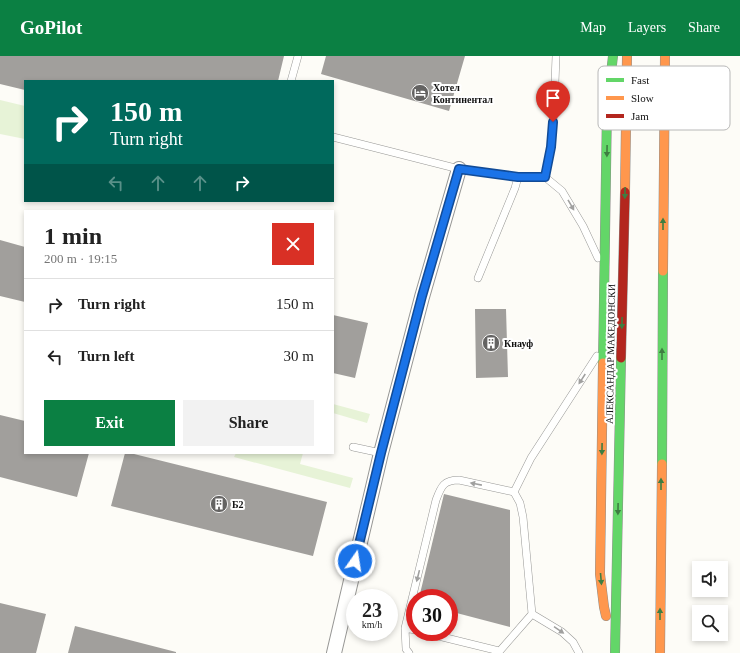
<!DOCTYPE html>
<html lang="en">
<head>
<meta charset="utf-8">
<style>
  :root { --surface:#fff; --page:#f2f2f2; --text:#222; --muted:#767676; --line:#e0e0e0; --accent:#0b8043 }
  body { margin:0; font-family:"Times New Roman",serif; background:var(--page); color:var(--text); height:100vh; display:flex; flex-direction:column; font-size:15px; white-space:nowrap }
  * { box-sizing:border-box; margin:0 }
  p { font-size:13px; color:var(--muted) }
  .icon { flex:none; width:22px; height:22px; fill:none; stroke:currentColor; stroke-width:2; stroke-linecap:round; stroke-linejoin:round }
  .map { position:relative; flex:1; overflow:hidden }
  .details { position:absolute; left:24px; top:154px; width:310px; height:244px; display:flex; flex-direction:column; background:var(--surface); border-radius:0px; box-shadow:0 2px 6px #0003 }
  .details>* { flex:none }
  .top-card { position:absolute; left:24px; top:24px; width:310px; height:122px; border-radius:0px; box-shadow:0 2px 6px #0003; background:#00695c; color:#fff; overflow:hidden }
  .controls { position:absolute; left:692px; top:505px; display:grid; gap:8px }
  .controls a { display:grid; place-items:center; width:36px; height:36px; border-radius:0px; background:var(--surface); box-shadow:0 2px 6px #0003; font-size:20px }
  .speed { position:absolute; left:346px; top:533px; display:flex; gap:8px; font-size:20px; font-weight:700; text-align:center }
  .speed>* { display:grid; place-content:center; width:52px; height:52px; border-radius:50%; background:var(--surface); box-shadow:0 2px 6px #0003; line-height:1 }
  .speed small { font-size:10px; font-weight:400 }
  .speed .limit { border:6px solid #d22; background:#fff; color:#111 }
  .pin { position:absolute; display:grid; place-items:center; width:34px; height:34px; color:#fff; margin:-41px -17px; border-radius:50% 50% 50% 0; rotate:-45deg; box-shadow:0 0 4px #0007 }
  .pin .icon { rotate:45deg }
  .me { position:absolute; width:44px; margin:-22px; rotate:13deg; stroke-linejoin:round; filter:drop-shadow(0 0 3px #0008) }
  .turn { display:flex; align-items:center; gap:14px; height:84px; padding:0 20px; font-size:18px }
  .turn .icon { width:52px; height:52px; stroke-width:2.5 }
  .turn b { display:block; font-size:28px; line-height:34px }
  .lanes { display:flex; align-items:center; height:38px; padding:0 20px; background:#0003; justify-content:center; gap:20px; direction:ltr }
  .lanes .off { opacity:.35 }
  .round { display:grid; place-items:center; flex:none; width:42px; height:42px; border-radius:0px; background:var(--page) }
  .head { display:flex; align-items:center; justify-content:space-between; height:68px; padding:0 20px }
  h1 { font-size:24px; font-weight:700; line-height:30px }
  .cta { display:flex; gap:8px; margin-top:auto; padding:8px 20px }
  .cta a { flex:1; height:46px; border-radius:0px; background:var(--accent); color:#fff; font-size:16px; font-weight:700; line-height:46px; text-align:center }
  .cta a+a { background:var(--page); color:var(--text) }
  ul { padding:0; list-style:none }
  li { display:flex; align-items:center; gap:12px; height:52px; padding:0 20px; border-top:1px solid var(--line) }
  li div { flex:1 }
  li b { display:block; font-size:15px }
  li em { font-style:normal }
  header { display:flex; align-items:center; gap:24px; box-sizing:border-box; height:56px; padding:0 20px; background:var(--accent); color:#fff }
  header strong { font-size:19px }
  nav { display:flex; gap:22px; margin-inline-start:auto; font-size:14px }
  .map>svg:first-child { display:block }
</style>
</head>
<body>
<header>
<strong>GoPilot</strong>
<nav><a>Map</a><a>Layers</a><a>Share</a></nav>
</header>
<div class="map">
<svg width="740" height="597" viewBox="0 0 740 597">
  <rect width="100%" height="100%" fill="#fdfcf7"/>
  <path fill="#e7f3d7" d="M 0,44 L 25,50 L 25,83 L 0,78 Z
    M 333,348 L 370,358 L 367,367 L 333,357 Z
    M 236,397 L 303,397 L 300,408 L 353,422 L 350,432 L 234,401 Z"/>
  <path fill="#a19f9c" d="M 0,0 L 284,0 L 278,25 L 25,25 L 25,34 L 0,28 Z
    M 326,0 L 465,0 L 449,55 L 321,18 Z
    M 0,184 L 25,191 L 25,246 L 0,240 Z
    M 475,253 L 506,253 L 508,321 L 476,322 Z
    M 333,259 L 368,267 L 355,322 L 333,317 Z
    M 0,359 L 25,365 L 25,397 L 89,397 L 77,441 L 0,421 Z
    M 125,397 L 130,397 L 327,446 L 313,500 L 111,450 Z
    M 444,438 L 510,454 L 510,571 L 449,555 L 449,542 L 419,542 Z
    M 0,547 L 46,558 L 36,597 L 0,597 Z
    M 75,570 L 176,596 L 176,597 L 68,597 Z"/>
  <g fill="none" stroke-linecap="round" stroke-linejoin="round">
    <defs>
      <path id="lane" d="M 291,25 L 298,0
        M 333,81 L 459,113 L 518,121 L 545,121 L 562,135 L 583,170 L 598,202
        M 545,121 L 551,91 L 554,53 L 556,0
        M 478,222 L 515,132 L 518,121
        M 353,391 L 381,397
        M 514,436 L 531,402 L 597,300
        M 532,558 L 562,576 L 573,586 L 579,597
        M 405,572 L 415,574
        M 422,576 L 499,595
        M 409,597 L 406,593 L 405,572 L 436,444 C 441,431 443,424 459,424 L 514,436 L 520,447 L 523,461 L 532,558 L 498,597"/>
      <path id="street" d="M 334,597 L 381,397 L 422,241 L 459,113"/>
      <path id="fast" d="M 603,307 L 607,52 L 613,0
        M 662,408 L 663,215
        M 615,597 L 621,302"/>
      <path id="slow" d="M 625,136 L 627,0
        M 663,215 L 665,0
        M 603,307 L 600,518 L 604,551 L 606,560
        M 660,597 L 662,408"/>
      <path id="jam" d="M 621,302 L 625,136"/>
    </defs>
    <use href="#lane" stroke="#979795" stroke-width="8"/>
    <use href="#street" stroke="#979795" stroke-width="16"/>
    <use href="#fast" stroke="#8e8d8b" stroke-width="10"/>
    <use href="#slow" stroke="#8e8d8b" stroke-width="10"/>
    <use href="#jam" stroke="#8e8d8b" stroke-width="10"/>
    <use href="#lane" stroke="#fffffe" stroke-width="7"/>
    <use href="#street" stroke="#fffffe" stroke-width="14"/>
    <use href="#fast" stroke="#63d668" stroke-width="9"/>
    <use href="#slow" stroke="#ff974d" stroke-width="9"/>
    <use href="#jam" stroke="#b3261e" stroke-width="9"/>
  </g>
  <defs><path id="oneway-solid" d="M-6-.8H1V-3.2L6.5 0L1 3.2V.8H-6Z"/></defs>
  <g fill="#3e7d41">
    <use href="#oneway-solid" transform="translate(607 95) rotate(91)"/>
    <use href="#oneway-solid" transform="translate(625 137) rotate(91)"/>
    <use href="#oneway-solid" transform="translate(663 168) rotate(-90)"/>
    <use href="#oneway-solid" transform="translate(622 267) rotate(91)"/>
    <use href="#oneway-solid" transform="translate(662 298) rotate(-90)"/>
    <use href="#oneway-solid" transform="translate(602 393) rotate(91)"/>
    <use href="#oneway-solid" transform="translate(661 428) rotate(-90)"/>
    <use href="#oneway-solid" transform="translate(618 453) rotate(91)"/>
    <use href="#oneway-solid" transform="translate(601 523) rotate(85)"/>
    <use href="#oneway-solid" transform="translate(660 558) rotate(-90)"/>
  </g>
  <g fill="#a0a09f">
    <use href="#oneway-solid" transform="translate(571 149) rotate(60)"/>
    <use href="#oneway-solid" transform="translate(582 323) rotate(123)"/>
    <use href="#oneway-solid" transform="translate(476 428) rotate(-169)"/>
    <use href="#oneway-solid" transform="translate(418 520) rotate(104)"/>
    <use href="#oneway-solid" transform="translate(559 574) rotate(34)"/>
  </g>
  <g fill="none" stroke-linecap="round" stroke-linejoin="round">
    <defs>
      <path id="route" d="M 355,505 L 381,397 L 422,240 L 459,113 L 518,121 L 545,121 L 551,91 L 553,66"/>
    </defs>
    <use href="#route" stroke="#114b97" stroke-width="10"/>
    <use href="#route" stroke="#1a73e8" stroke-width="7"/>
  </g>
  <defs>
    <symbol id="hotel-disc" viewBox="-11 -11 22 22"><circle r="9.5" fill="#646362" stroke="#fff"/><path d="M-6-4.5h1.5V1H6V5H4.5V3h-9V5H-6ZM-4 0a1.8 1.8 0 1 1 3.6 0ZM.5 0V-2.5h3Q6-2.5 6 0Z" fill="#fff"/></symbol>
    <symbol id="building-disc" viewBox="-11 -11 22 22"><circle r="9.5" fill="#646362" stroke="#fff"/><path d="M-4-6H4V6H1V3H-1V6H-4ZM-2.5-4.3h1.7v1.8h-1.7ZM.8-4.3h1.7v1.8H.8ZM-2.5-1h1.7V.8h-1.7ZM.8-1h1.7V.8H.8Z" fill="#fff"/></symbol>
  </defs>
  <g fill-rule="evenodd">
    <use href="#hotel-disc" x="410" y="27" width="20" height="20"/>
    <use href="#building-disc" x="481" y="277" width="20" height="20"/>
    <use href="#building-disc" x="209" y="438" width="20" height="20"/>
  </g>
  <g text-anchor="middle" stroke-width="4" stroke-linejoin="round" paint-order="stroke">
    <g font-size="10" font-weight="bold" fill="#111" stroke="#fff" text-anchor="start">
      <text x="433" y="35">Хотел<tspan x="433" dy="12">Континентал</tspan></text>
      <text x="504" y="291">Кнауф</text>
      <text x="232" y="452">Б2</text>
    </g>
    <g font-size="10" fill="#111" stroke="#fff">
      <text transform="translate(610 298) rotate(-89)" y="4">АЛЕКСАНДАР МАКЕДОНСКИ</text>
    </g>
  </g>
  <rect x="598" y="10" width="132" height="64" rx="6" fill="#fff" stroke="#b8b8b8" stroke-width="1"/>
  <rect x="606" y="22" width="18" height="4" fill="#63d668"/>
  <rect x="606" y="40" width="18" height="4" fill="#ff974d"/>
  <rect x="606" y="58" width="18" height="4" fill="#b3261e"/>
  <g font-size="11" fill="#111">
    <text x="631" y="28">Fast</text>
    <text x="631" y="46">Slow</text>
    <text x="631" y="64">Jam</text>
  </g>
</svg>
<div class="controls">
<a><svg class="icon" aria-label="sound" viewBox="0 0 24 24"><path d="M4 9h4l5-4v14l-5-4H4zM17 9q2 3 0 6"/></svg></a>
<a><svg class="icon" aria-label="search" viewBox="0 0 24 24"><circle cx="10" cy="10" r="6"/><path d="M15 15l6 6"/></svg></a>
</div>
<div class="speed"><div>23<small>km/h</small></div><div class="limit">30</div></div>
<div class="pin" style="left:553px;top:66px;background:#d93025"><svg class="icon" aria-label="arrive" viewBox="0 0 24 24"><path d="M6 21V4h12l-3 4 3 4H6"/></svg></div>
<svg class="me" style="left:355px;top:505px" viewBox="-20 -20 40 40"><circle r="17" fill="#1a73e8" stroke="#fff" stroke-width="3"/><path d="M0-11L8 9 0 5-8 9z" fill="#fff"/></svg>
<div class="top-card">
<div class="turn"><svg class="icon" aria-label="right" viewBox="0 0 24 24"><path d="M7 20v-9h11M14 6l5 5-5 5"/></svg><div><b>150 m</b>Turn right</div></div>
<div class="lanes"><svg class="icon off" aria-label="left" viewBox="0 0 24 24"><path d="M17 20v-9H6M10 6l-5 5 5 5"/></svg><svg class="icon off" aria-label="ahead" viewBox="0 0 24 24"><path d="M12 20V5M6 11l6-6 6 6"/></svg><svg class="icon off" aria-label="ahead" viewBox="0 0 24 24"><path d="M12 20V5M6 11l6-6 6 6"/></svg><svg class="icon" aria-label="right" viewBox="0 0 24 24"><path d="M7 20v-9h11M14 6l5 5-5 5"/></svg></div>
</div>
<section class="details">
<div class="head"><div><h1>1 min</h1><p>200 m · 19:15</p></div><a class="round" style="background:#d93025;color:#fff"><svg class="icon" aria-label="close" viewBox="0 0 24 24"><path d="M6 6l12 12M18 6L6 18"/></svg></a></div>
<ul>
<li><svg class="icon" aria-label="right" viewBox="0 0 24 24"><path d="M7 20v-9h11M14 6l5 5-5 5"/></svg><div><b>Turn right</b></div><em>150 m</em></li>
<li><svg class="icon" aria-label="left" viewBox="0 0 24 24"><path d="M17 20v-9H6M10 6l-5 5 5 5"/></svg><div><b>Turn left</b></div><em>30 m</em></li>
</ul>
<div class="cta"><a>Exit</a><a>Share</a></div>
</section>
</div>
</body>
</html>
